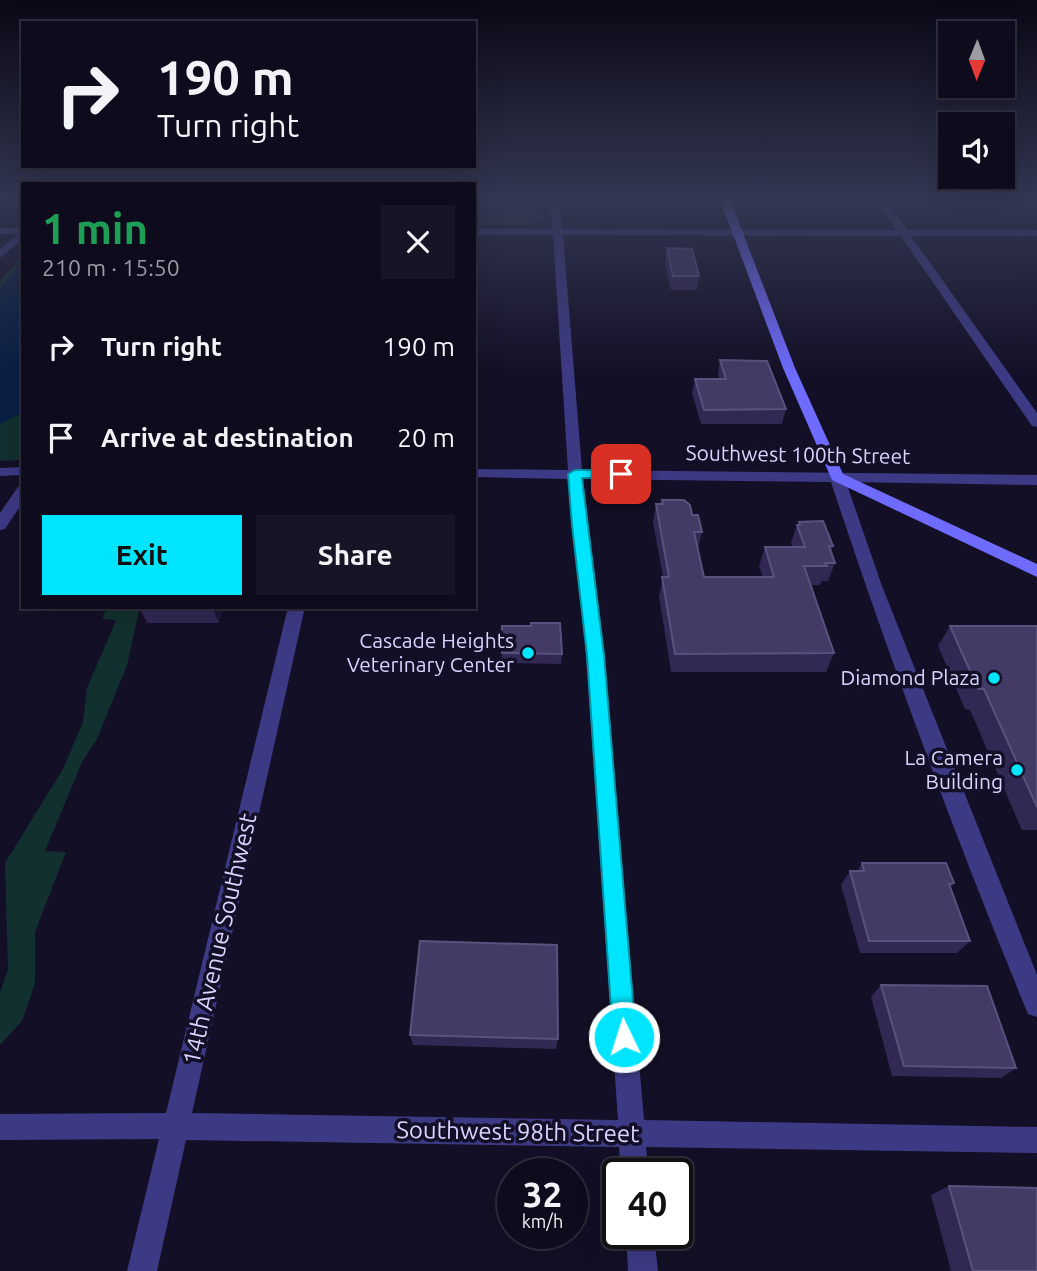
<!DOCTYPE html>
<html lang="en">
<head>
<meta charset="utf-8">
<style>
  :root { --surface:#0e0b1c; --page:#171425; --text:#f1f3f6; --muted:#9b9ba3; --line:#2e2b3b; --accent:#00e5ff }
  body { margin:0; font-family:Ubuntu,sans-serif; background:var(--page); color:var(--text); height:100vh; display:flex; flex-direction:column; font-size:26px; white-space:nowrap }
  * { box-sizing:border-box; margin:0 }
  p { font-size:23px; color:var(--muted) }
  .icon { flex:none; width:38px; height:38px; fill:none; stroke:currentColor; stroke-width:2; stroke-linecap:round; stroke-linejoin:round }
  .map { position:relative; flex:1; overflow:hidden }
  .sheet { position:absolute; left:21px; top:182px; width:455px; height:427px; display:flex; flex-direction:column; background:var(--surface); border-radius:0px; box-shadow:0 7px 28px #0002,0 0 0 2px var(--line) }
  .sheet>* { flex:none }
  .hud { position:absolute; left:21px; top:21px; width:455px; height:147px; border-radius:0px; box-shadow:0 7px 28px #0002,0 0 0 2px var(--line); background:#0e0b1c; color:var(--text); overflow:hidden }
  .needle { width:46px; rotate:181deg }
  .tools { position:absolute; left:938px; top:21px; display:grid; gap:14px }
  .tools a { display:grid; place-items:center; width:77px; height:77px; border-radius:0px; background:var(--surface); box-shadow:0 7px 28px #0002,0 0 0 2px var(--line); font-size:35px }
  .speed { position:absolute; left:497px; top:1158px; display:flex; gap:14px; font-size:35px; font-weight:700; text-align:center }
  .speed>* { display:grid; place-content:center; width:91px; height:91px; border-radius:50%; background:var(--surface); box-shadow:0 7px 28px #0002,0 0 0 2px var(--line); line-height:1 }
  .speed small { font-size:18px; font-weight:400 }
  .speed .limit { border:4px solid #111; border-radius:10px; background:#fff; color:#111 }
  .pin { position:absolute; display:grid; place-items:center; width:60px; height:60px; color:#fff; margin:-30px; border-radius:14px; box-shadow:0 4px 10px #0006 }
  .me { position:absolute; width:77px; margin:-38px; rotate:356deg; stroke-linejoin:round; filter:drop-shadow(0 0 5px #0008) }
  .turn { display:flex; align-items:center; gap:24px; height:147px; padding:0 21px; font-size:32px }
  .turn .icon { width:91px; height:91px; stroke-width:2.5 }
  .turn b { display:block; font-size:49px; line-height:60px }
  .round { display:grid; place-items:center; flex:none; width:74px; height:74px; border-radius:0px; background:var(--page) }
  .headline { display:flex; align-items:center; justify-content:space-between; height:119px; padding:0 21px }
  h1 { font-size:42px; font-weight:700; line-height:52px; color:#1e9e55 }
  .cta { display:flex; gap:14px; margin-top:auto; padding:14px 21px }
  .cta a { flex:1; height:80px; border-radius:0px; background:var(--accent); color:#111; font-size:28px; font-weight:700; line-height:80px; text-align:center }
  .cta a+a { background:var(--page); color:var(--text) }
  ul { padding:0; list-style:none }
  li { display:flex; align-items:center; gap:21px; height:91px; padding:0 21px }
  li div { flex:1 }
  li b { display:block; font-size:26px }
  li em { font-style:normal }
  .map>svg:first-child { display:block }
</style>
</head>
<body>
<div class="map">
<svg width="1037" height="1271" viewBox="0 0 1037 1271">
  <rect width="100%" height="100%" fill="#130f26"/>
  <path fill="#12302f" d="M 474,197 L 540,197 L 543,220 L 529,225 L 474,225 Z
    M 23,255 L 23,460 L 0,461 L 0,281 Z
    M 107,607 L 140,607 L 127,665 L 97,739 L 82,762 L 45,851 L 66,852 L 35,932 L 35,983 L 22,1021 L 0,1045 L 0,992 L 8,970 L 5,863 L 63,769 L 83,722 L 87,688 L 116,620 L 102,619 Z"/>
  <path fill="#0a1f44" d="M 23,261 L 23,412 L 0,424 L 0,289 Z"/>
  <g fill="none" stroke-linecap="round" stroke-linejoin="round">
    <path fill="#3d3a85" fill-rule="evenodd" d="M 874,197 L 884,197 L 907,230 L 1037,230 L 1037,236 L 911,236 L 1037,413 L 1037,427 L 1032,426 Z
      M 1025,197 L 1035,197 L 1037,207 Z
      M 23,230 L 23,239 L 0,258 L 0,249 Z
      M 23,485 L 23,502 L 5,529 L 0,530 L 0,513 L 18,487 Z"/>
    <path fill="#3d3a85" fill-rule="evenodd" d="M 550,197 L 560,197 L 562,229 L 905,230 L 910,233 L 905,236 L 563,235 L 582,470 L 1037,475 L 1037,485 L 846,482 L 882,586 L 1037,975 L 1037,1017 L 1028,1014 C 956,839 890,661 831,482 L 583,479 L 604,655 L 644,1120 L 1037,1127 L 1037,1153 L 646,1147 L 649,1174 L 621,1174 L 619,1147 L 186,1140 L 157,1271 L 127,1271 L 159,1139 L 0,1140 L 0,1114 L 166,1113 L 288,607 L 305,607 L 192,1113 L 618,1120 L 586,655 L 568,479 L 474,477 L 474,469 L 568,470 L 553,235 L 474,235 L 474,229 L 552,229 Z
      M 0,228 L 23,228 L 23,234 L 0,234 Z
      M 23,467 L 23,475 L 0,476 L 0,468 Z
      M 626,1234 L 654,1234 L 658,1271 L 628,1271 Z"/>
    <path fill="#6f6bff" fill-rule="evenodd" d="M 719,197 L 729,197 L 795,368 L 843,474 L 1037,564 L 1037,577 L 832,480 L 783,368 Z"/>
  </g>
  <path fill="#312854" d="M 667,248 L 699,276 L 697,290 L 671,290 L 665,263 Z
    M 720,360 L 786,409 L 782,424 L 701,424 L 692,393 L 695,379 L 719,379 L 718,374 Z
    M 662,500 L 692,515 L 702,532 L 698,549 L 704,577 L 763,577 L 759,566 L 765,547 L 792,547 L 791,543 L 797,525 L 798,525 L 799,522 L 833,546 L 831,551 L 835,563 L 828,581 L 821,581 L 820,585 L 810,585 L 834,653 L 826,672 L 671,672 L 659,596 L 663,577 L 653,522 L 656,504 L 661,504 Z
    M 139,607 L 224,607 L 219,623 L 147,623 Z
    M 502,626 L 531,626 L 562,654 L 561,664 L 502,663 Z
    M 950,626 L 1037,626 L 1037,830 L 1022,830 L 970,710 L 965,709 L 938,646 Z
    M 862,863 L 954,883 L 950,888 L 970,941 L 957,953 L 860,953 L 841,885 L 850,871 L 857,871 Z
    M 881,985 L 1016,1068 L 1001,1078 L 892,1076 L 871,997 Z
    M 410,1035 L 558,1039 L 556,1049 L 413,1045 Z
    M 949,1186 L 1037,1271 L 951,1271 L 931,1195 Z"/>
  <path fill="#1d163a" d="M 212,607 L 224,607 L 219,623 Z"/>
  <path fill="#433a66" stroke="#5a527e" stroke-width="2" d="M 667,248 L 692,249 L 699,276 L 673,276 Z
    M 720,360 L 767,361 L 786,409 L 704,410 L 695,379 L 726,379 Z
    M 662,500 L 684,500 L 690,505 L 692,515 L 698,515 L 702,532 L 694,532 L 704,577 L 774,577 L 765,547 L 805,547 L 797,525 L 800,525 L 799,522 L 823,521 L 833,546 L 829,546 L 835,563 L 825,563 L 827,566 L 804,566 L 834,653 L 675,654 L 662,577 L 669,577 L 656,504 L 663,504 Z
    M 531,623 L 560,623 L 562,654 L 502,653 L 502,626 L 531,626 Z
    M 950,626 L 1037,626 L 1037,807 L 984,689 L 978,689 Z
    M 862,863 L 946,863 L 954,883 L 949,884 L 970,941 L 869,941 L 850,871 L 864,871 Z
    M 420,941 L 557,945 L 558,1039 L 410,1035 Z
    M 881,985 L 987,986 L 1016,1068 L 904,1066 Z
    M 949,1186 L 1037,1188 L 1037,1271 L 973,1271 Z"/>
  <linearGradient id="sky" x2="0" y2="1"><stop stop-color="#0a0815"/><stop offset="0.53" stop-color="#333752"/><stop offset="1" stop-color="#333752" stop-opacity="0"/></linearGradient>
  <rect width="1037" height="375" fill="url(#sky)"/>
  <path fill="#00e5ff" stroke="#0095a6" stroke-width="2" d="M 575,470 L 621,470 L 627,474 L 621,478 L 582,478 L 604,655 L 636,1037 L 632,1045 L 624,1048 L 616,1045 L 613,1037 L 587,655 L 572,525 L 568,474 Z"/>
  <g fill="#00e5ff" stroke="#130f26" stroke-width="2.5">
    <circle cx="528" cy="653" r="7"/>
    <circle cx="994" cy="678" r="7"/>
    <circle cx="1017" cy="770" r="7"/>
  </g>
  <g text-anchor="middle" stroke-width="7" stroke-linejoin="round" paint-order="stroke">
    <g font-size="21" fill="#d9d4ff" stroke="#130f26">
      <text transform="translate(798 455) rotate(1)" y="7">Southwest 100th Street</text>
    </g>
    <g font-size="21" fill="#d9d4ff" stroke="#130f26" text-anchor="end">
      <text x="514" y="648">Cascade Heights<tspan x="514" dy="24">Veterinary Center</tspan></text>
      <text x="980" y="685">Diamond Plaza</text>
      <text x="1003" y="765">La Camera<tspan x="1003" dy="24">Building</tspan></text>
    </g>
    <g font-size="24" fill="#d9d4ff" stroke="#130f26">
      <text transform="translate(220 939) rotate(-77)" y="8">14th Avenue Southwest</text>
      <text transform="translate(518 1132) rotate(1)" y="8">Southwest 98th Street</text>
    </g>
  </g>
</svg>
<div class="tools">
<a><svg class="needle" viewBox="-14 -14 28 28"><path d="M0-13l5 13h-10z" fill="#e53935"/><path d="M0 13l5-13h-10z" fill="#9b9ba3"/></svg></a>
<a><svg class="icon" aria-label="sound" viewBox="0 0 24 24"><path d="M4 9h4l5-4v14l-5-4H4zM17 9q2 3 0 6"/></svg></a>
</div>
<div class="speed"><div>32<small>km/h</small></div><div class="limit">40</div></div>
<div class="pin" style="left:621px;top:474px;background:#d93025"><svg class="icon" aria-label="arrive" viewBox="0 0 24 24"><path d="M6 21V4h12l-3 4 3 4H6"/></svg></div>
<svg class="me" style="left:624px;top:1037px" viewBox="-20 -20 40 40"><circle r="17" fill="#00e5ff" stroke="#fff" stroke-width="3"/><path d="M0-11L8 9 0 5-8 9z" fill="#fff"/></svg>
<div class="hud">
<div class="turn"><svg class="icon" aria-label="right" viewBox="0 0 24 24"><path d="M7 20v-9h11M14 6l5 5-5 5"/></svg><div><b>190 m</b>Turn right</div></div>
</div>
<section class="sheet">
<div class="headline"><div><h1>1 min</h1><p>210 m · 15:50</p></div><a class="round"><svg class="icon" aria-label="close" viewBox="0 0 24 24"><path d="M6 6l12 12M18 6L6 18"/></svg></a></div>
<ul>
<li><svg class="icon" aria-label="right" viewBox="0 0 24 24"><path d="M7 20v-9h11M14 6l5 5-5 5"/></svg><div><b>Turn right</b></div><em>190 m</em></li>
<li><svg class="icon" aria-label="arrive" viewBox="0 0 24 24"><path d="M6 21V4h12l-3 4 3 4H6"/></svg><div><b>Arrive at destination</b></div><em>20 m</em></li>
</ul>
<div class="cta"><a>Exit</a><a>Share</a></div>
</section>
</div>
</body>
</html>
